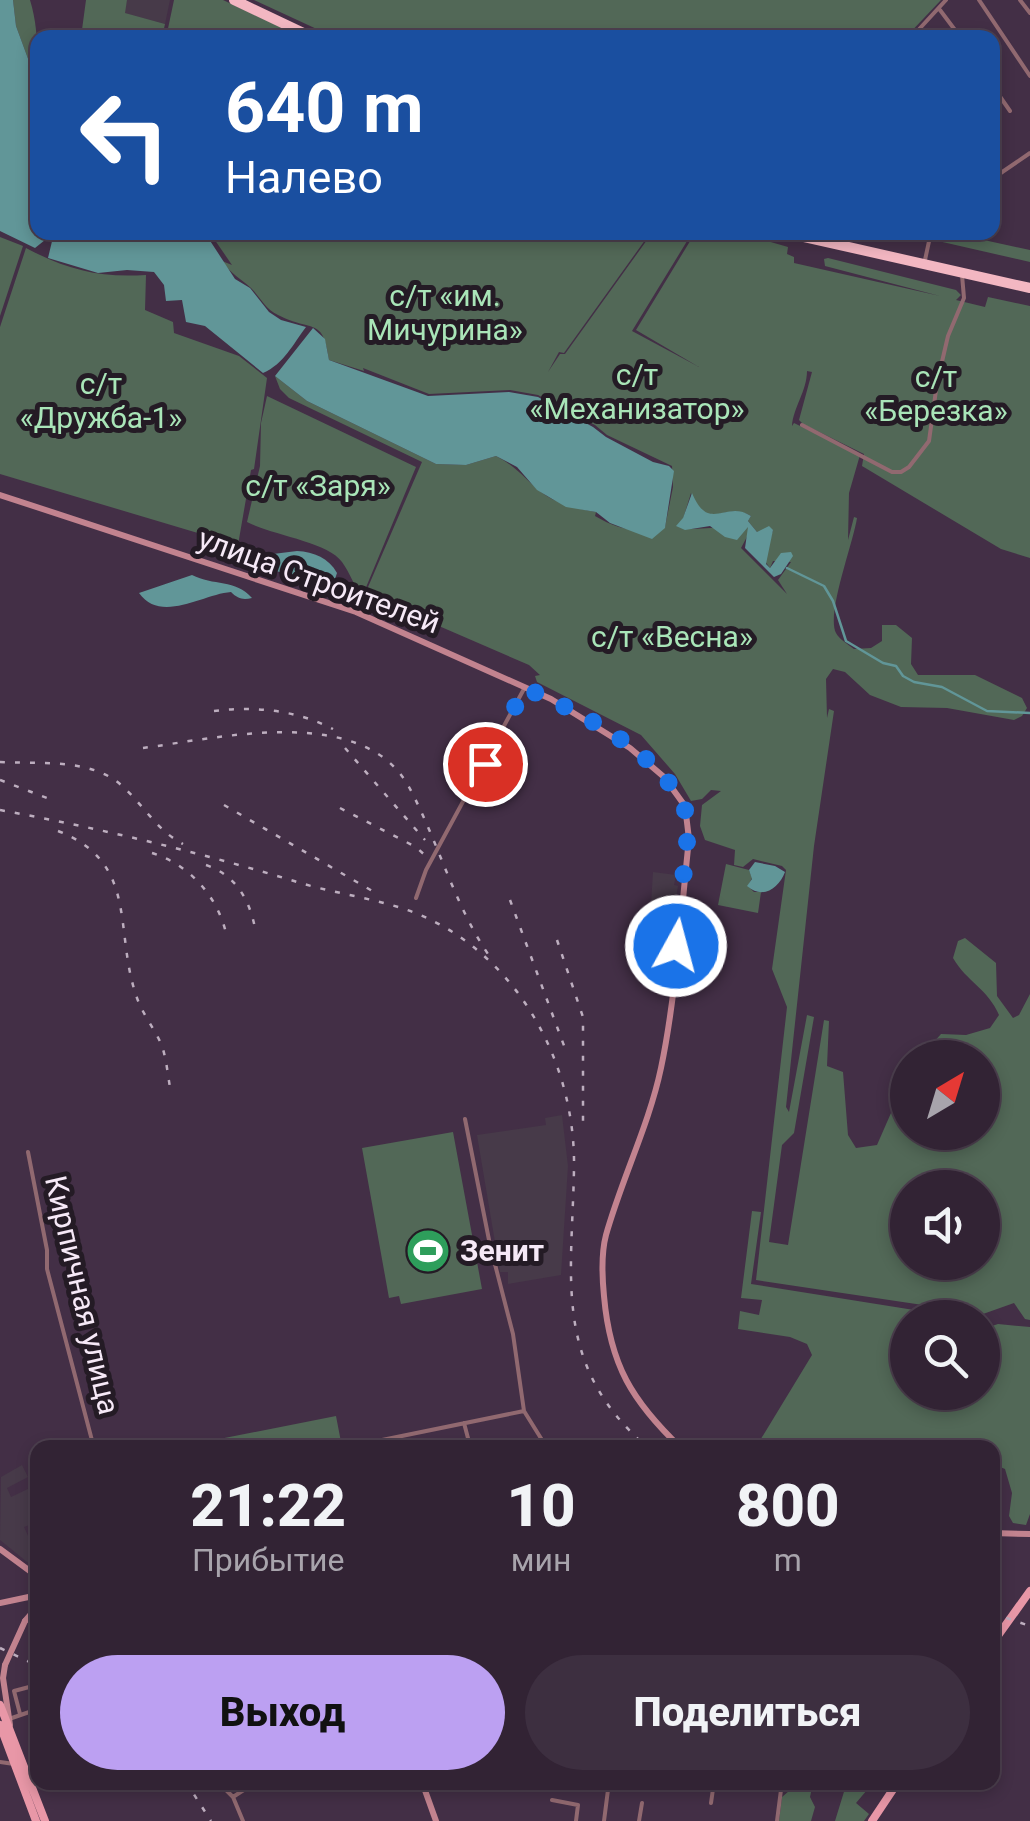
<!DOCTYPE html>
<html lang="ru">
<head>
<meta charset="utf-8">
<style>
  :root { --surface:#322334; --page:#3d2f40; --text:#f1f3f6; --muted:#a8a4ac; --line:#4d404f; --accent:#bca0f2 }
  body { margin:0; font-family:Roboto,sans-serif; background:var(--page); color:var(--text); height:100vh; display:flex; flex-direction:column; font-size:38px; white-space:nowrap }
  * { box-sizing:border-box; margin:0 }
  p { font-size:32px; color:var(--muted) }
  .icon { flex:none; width:55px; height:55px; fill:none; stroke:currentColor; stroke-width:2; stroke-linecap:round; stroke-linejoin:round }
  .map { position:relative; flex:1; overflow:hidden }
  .sheet { position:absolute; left:30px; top:1440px; width:970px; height:350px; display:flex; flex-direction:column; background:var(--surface); border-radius:20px; box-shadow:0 5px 15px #0003,0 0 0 2px var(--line) }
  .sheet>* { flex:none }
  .banner { position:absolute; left:30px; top:30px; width:970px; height:210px; border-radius:20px; box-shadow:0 5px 15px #0003,0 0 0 2px var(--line); background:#1a4fa0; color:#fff; overflow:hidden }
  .needle { width:65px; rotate:38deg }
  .buttons { position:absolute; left:890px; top:1040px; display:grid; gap:20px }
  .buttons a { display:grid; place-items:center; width:110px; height:110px; border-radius:50%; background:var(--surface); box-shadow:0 5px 15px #0003,0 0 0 2px var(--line); font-size:50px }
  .pin { position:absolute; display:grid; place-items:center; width:85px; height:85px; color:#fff; margin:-42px; border:5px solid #fff; border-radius:50%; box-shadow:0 2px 10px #0007 }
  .me { position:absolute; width:110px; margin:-55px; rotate:7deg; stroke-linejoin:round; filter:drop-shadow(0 0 8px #0008) }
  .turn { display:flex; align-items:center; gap:35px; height:210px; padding:0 30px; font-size:45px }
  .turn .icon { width:130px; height:130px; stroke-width:2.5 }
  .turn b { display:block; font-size:70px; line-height:85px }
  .eta { display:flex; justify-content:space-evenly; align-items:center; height:170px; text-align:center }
  .eta b { font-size:60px; font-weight:800; line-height:70px }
  .primary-button { display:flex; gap:20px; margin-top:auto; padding:20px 30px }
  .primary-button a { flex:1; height:115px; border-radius:60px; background:var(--accent); color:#111; font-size:40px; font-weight:800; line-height:115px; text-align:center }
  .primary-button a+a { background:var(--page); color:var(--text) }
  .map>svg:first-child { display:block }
</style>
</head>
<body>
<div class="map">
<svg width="1030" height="1821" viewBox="0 0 1030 1821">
  <rect width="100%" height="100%" fill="#432f46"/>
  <path fill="#473a49" d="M 127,0 L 170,0 L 165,24 L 124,13 Z
    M 653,872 L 676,875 L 674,885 L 678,886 L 672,923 L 650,921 Z
    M 562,1115 L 568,1166 L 561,1275 L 508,1284 L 508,1272 L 500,1272 L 477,1135 L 546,1125 L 545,1118 Z
    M 22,1465 L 28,1477 L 7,1488 L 11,1497 L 32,1487 L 37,1499 L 37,1513 L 33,1516 L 37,1522 L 24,1527 L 29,1538 L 37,1535 L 37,1570 L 0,1540 L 1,1477 Z"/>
  <path fill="#526857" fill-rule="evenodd" d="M 13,0 L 30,0 C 39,30 37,52 37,83 L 16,26 Z
    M 86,0 L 127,0 L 125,13 L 165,24 L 162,37 L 81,37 Z
    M 174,0 L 223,0 L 302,37 L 166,38 Z
    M 254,0 L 941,0 L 906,37 L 459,38 L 441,28 L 436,37 L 419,37 L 405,31 L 401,37 L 334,37 Z
    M 642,232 L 648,236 L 564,353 L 559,352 L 548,372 L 560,354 L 565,354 L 652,233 L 692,233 L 632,331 L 699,367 L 636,330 L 695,233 L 739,233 L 788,247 L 787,254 L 794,257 L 794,263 L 940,296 L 825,266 L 824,259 L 828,258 L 956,290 L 961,295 L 956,300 L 985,307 L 988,297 L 1030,306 L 1030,558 L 1001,549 L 862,466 L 864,454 L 803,424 L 799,420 L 812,372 L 807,371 C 807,391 793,408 792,426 L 794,423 L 860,455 L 849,493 L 848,540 L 854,517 L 857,518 C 853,544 826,614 836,633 C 839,639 849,645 854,649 L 871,648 L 882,641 L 882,625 L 896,625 L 912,638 L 911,664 L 918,675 L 975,675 L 1022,698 L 1027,708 L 1022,716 L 1014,720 L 947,708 L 901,707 L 870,695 L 845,672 L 833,669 L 826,679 L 827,718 L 829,709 L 834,711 L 814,846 L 786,1107 L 789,1112 L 807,1015 L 814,1017 L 794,1133 L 782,1145 L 769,1242 L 788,1245 L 824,1020 L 829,1021 L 827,1066 L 843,1072 L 848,1135 L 856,1148 L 877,1145 L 891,1113 L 907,1103 L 908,1132 L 982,1132 L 982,1058 L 938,1051 L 933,1043 L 941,1034 L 966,1035 L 990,1028 L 999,1015 C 988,989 967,982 953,958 L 958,941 L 965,938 L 996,963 L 997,996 L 1013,1018 L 1019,1015 L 1030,994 L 1030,1320 L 1025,1319 L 1014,1303 L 983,1314 L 756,1280 L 787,1007 L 772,969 L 786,870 L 782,866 L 753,859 L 743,867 L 734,865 L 735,850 L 705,840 L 700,826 L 702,805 L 721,791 L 711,790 L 702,799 L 691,801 L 675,774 L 641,735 L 537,682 L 535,676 L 540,675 L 529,665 L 365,594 L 422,462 L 289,398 L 280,389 L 275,376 L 307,401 L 436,464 L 466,465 L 496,456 C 513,465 521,474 535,487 C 552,503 574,508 596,512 L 595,516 C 619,530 635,533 665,527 L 673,487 L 672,466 L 607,435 L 595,425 L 538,395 L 510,390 L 429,394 L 363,368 L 364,371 L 329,360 C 323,316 313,333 278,315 C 265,309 261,298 251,288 C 240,278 232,275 222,261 L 232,265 L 210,233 ZM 691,493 C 710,535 723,500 751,516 L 748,521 L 757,532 L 773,530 L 764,560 L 770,568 L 773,561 L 791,562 L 778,580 L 787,594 L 741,548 L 749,533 L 748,526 L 692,529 L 683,519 ZM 908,1188 L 982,1188 L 982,1262 L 908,1262 Z
    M 903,233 L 952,233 L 1030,250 L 1030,262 Z
    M 0,237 L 23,246 L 0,316 Z
    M 26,248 C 68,270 99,278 146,275 L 145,310 L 173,322 L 174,333 L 239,356 L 267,378 L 254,469 L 251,470 L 238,545 L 0,474 L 0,327 Z
    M 267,396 L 416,467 L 362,597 C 354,586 350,573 342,562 C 328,542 271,535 247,522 L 260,466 L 261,423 Z
    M 726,864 L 749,870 L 752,878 L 748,886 L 754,892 L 761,892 L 758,913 L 718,905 Z
    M 453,1132 L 482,1289 L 401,1304 L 399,1296 L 389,1298 L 362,1148 Z
    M 752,1211 L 761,1212 L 751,1284 L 958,1317 L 908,1318 L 908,1392 L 982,1392 L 983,1329 L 998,1324 L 1030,1327 L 1030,1514 L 1026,1525 L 1013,1523 L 1009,1516 L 1012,1493 L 1005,1469 L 993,1464 L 992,1448 L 756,1447 L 812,1355 L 807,1344 L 790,1337 L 738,1329 L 740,1311 L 759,1315 L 762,1300 L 741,1298 Z
    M 336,1416 L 341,1442 L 316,1448 L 179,1447 Z
    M 847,1782 L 873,1783 L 856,1803 L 869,1814 L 864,1821 L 835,1821 Z
    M 783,1783 L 813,1783 L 810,1797 L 815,1807 L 811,1821 L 779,1821 L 782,1797 L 789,1791 L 783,1788 Z"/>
  <path fill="#619698" d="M 0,0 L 13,0 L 16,26 L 37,83 L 38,232 L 47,233 L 45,240 L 35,248 L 0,231 Z
    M 54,233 L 205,233 L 235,279 L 250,288 L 269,312 L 281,320 L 306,327 C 293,344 284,364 263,373 L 205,326 L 186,322 L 182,300 L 166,301 L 164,285 L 154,272 L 127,270 L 98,273 L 48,258 Z
    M 313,328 L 325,339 L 329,360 L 428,396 L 509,392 L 538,397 L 593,427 L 606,437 L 653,462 L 669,466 L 674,471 L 665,528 L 652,539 L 610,523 L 596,512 L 566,507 L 537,490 L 517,467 L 496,456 L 466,465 L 436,464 L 307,401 L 275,376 Z
    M 692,493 C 709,534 726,499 751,516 L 748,521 L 757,532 L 769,526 L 773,530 L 766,564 L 770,568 L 781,553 L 791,552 L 793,556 L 781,574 L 774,577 L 745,548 L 748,527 L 737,540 L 725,537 L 710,526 L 685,530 L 676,526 L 683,518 Z
    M 297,551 C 314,552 329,558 337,573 L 335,579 L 320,585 C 302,577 284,575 266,567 L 265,555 Z
    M 192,575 C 213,586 236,579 252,598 C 243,600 238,599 231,592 C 203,594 161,624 139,593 Z
    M 755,862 L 775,866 L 785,872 C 779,888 763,900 747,886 L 752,879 L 749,870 Z"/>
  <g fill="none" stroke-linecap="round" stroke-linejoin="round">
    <path stroke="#619698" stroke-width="2.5" d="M 787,568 L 824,586 L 833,601 L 846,641 L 883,663 L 896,666 L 903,676 L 914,682 L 942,687 L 987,711 L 1030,713"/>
    <path stroke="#916970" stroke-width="4" d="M 979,0 L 1030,76
      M 1020,0 L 1030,13
      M 940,10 L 961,38
      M 911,38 L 946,0
      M 992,85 L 1010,111
      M 992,179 L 1030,153
      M 925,260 L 931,232
      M 802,425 L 892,472 L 901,472 L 909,467 L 929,441 L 937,383 L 948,336 L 964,298 L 962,275
      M 416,898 L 426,870 L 525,687
      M 465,1119 L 490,1245 L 513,1334 L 524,1411 L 547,1448
      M 28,1152 L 47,1250 L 47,1269 L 94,1448
      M 464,1423 L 469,1442 L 476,1448
      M 343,1448 L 524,1411
      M 20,1714 L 14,1691 L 33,1686
      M 9,1719 L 38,1709
      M 0,1762 L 14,1764
      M 218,1782 L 233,1797 L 243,1821
      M 233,1797 L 256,1782
      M 552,1800 L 578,1805 L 576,1821
      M 711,1803 L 714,1782
      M 604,1821 L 609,1782
      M 639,1821 L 642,1803
      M 777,1821 L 782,1782"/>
    <path stroke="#c2838f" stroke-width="6" d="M 0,495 L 356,612 L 551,699 L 630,748 L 664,777 L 685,806 L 689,839 C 681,912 676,997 661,1068 C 649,1125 622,1178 606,1235 C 601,1254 602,1276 604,1296 C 610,1365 632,1401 681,1448
      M 992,1533 L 1030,1534
      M 0,1549 L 38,1577
      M 0,1603 L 38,1595
      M 25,1621 L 38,1606
      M 5,1665 L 3,1678 L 10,1725
      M 422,1782 L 436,1821"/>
    <path stroke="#e897a7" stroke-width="8" d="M 992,1644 L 1030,1591
      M 0,1705 L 45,1821
      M 0,1725 L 36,1821
      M 872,1821 L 898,1782"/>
    <path stroke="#f3b7c2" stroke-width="10" d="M 234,0 L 314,38
      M 782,232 L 1030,288"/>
    <path stroke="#bdaebf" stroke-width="2.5" stroke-dasharray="5 10" stroke-linecap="butt" d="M 214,711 C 255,706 296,710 333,729
      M 143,748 C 219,738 363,703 409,787 C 438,841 454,904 488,954
      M 345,748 L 425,840
      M 0,762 C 38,764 91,758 121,785 C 144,805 156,830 183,844
      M 0,780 L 47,798
      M 224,805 L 374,892
      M 340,808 L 416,847 L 429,859
      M 0,810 C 99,828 198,852 294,881 C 334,894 378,898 418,914 C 518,956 576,1063 574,1169 C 572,1280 552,1365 648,1448
      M 58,831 C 140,863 113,931 137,998 C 143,1015 155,1029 162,1046 C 167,1061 168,1078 171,1093
      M 152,853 C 190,865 217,896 226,933
      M 206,865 C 235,875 249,898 255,928
      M 510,900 L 566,1051
      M 557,940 L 583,1017 L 583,1129
      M 992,1613 L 1030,1626
      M 0,1648 L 38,1666
      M 186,1782 L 211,1821"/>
    <path stroke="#c2838f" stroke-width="6" d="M 5,1665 L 25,1621"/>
  </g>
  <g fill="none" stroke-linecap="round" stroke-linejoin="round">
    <path stroke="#1a73e8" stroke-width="18" stroke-dasharray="0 32.4" d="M 485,764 L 525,688 C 580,712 675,759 689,823 L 676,946"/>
  </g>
  <defs>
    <symbol id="stadium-disc" viewBox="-11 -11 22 22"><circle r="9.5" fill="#2e9e5b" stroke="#241b25"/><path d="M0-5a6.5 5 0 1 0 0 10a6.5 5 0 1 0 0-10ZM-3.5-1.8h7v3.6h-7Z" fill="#fff"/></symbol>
  </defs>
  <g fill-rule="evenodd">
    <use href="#stadium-disc" x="403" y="1226" width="50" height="50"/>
  </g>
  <g text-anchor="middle" stroke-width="10" stroke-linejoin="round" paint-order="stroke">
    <g font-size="30" fill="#a9e5b8" stroke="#241b25">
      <text x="445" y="306">с/т «им.<tspan x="445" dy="34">Мичурина»</tspan></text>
      <text x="637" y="385">с/т<tspan x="637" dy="34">«Механизатор»</tspan></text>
      <text x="936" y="387">с/т<tspan x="936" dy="34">«Березка»</tspan></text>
      <text x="101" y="394">с/т<tspan x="101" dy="34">«Дружба-1»</tspan></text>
      <text x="318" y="496">с/т «Заря»</text>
      <text x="672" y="647">с/т «Весна»</text>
    </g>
    <g font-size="30" fill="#f6e9f7" stroke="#241b25">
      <text transform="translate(319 581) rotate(20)" y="10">улица Строителей</text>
      <text transform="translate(82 1295) rotate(77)" y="10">Кирпичная улица</text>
    </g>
    <g font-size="30" font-weight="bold" fill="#f6e9f7" stroke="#241b25" text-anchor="start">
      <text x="460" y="1261">Зенит</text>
    </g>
  </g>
</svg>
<div class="buttons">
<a><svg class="needle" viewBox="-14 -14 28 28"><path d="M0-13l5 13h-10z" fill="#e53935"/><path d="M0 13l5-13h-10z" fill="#a8a4ac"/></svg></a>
<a><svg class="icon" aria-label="sound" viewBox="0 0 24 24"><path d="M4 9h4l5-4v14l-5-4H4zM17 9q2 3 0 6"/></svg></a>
<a><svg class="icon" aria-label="search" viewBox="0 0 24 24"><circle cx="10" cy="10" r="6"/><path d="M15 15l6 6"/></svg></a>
</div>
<div class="pin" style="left:485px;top:764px;background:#d93025"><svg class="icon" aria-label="arrive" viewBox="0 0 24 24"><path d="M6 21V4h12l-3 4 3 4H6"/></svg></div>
<svg class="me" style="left:676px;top:946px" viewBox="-20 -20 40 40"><circle r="17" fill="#1a73e8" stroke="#fff" stroke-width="3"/><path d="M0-11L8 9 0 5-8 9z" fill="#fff"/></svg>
<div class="banner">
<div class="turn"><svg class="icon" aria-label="left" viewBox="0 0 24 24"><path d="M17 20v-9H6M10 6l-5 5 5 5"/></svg><div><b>640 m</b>Налево</div></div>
</div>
<section class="sheet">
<div class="eta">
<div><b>21:22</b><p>Прибытие</p></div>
<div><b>10</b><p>мин</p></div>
<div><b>800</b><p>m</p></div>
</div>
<div class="primary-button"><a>Выход</a><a>Поделиться</a></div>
</section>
</div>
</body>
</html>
